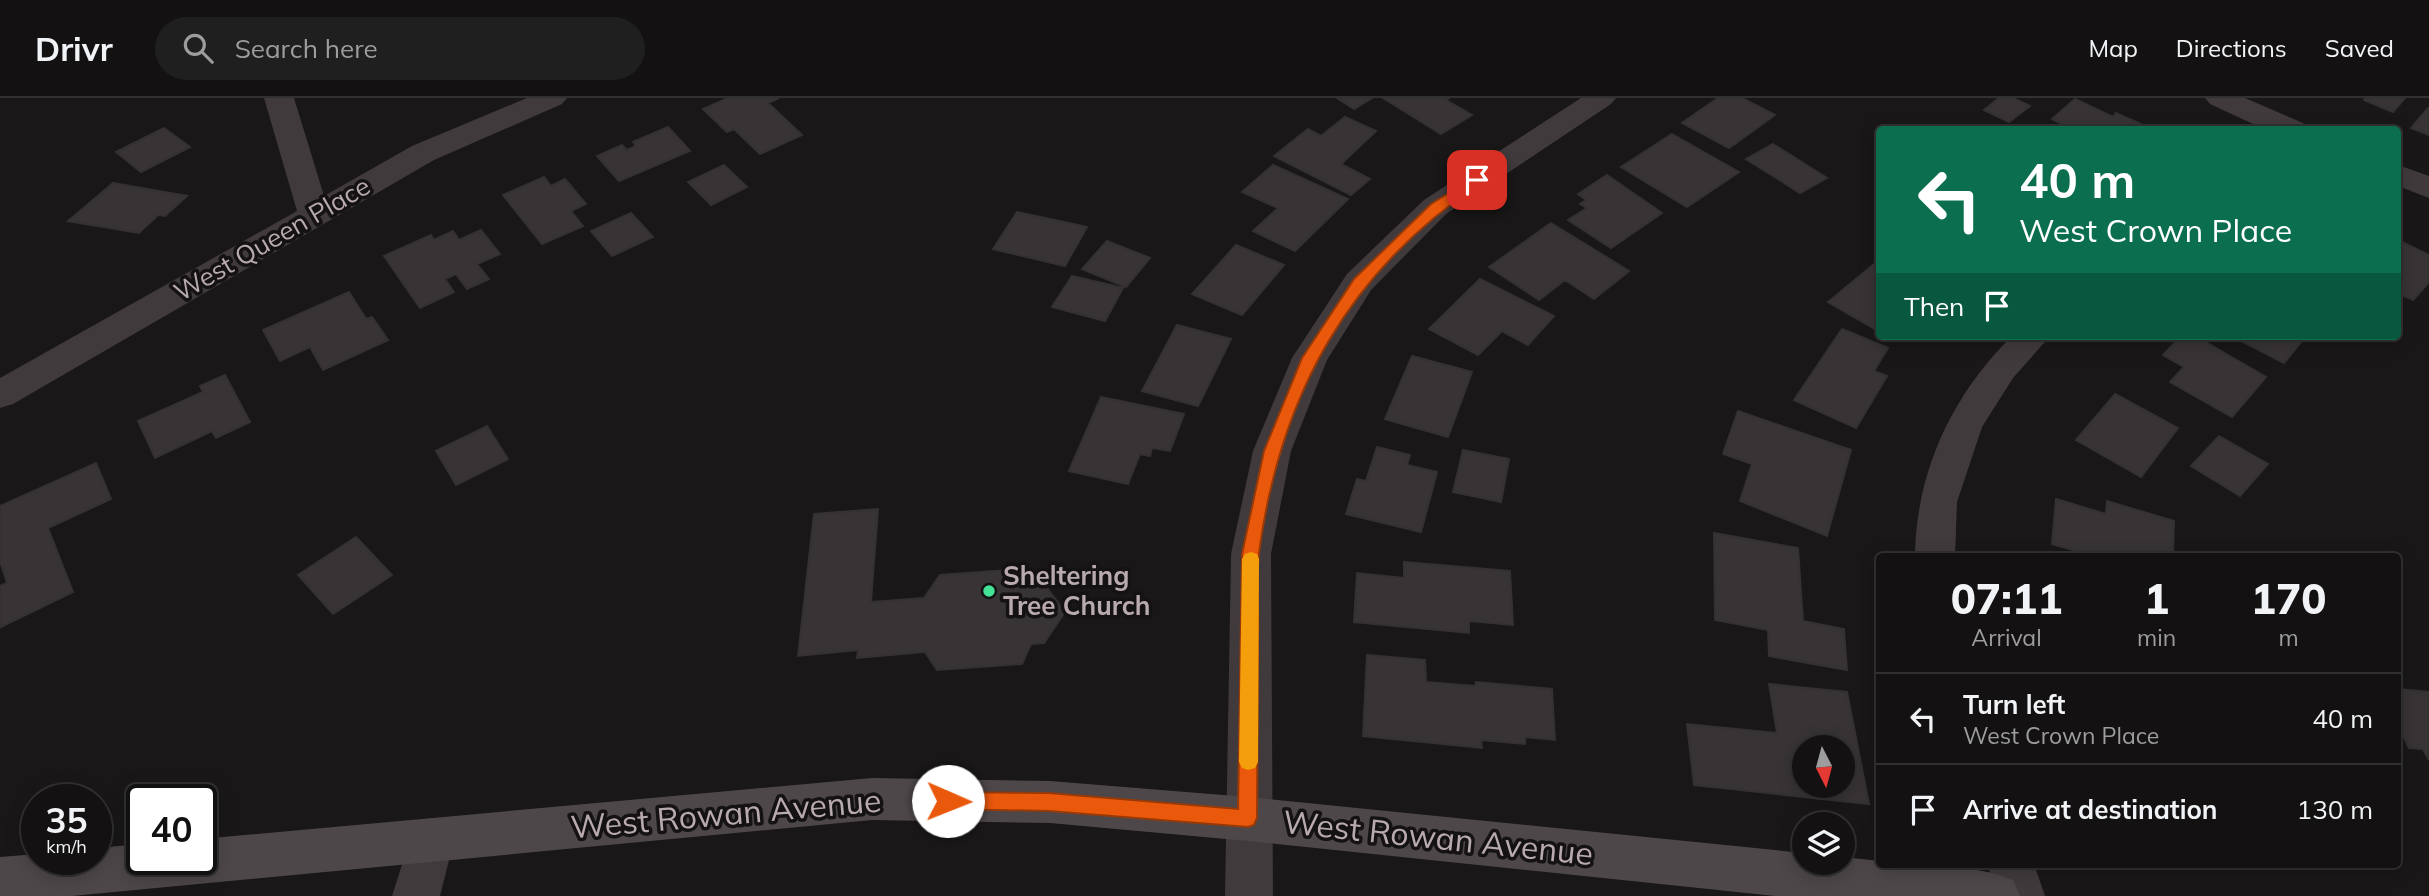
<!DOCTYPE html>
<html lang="en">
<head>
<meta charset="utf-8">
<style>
  :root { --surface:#131111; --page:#201f1f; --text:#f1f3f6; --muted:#9d9d9f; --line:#323131 }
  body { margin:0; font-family:Mulish,sans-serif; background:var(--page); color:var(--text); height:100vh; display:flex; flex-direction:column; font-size:26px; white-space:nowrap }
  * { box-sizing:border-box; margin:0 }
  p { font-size:23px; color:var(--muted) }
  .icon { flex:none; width:38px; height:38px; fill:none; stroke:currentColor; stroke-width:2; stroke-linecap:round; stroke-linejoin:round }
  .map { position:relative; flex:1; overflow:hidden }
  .side { position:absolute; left:1876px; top:455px; width:525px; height:315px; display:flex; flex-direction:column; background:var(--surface); border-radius:7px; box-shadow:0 4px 18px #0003,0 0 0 2px var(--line) }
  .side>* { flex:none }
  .banner { position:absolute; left:1876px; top:28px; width:525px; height:214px; border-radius:7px; box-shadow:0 4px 18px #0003,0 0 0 2px var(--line); background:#0b6e4f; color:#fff; overflow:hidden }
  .needle { width:46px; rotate:174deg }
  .controls { position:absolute; left:1792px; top:637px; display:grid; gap:14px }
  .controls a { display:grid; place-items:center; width:63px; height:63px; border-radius:50%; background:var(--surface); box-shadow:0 4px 18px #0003,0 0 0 2px var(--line); font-size:35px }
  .speed { position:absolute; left:21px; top:686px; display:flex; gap:14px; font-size:35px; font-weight:700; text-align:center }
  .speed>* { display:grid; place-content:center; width:91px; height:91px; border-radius:50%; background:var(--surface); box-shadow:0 4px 18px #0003,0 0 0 2px var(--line); line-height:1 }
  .speed small { font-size:18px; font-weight:400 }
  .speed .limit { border:4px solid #111; border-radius:10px; background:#fff; color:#111 }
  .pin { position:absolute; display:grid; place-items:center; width:60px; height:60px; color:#fff; margin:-30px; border-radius:14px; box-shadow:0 4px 10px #0006 }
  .me { position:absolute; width:77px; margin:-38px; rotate:91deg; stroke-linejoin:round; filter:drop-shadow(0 0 5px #0008) }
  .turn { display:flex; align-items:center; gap:24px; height:147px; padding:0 28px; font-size:32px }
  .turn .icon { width:91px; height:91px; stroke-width:2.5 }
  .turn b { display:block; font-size:49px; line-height:60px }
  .then { display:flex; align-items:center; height:66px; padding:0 28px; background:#0003; gap:14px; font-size:26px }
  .eta { display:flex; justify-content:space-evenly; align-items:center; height:119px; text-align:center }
  .eta b { font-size:42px; font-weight:800; line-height:49px }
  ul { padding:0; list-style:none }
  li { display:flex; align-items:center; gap:21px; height:91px; padding:0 28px; border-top:2px solid var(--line) }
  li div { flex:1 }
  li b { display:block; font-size:26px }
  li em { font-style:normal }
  header { display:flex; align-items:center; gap:42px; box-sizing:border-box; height:98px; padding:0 35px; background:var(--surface); border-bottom:2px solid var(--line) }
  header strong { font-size:33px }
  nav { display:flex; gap:38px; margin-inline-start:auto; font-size:24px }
  .search { width:490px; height:63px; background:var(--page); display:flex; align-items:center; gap:18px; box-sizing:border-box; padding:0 24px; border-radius:38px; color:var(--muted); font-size:26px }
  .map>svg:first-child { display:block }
</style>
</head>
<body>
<header>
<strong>Drivr</strong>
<div class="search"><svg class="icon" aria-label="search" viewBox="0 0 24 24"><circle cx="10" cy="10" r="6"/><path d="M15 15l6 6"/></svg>Search here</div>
<nav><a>Map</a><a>Directions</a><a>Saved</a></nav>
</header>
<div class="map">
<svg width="2429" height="798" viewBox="0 0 2429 798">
  <rect width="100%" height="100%" fill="#191717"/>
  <path fill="#383436" stroke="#353132" stroke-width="2" fill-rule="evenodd" d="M 728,0 L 779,0 L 768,5 L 802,37 L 760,56 L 734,31 L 727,34 L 703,11 Z
    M 1337,0 L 1372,0 L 1354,11 Z
    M 1383,0 L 1449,0 L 1446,2 L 1472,17 L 1441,36 Z
    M 1718,0 L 1742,0 L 1775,17 L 1729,50 L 1682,25 Z
    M 1999,0 L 2013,0 L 2030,8 L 2009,24 L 1984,12 Z
    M 2365,0 L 2405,0 L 2393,14 L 2364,2 Z
    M 2075,1 L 2113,19 L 2116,15 L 2154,32 L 2074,32 L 2052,21 Z
    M 2428,10 L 2429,10 L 2429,37 L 2411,30 Z
    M 1345,19 L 1376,33 L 1341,66 L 1370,81 L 1351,97 L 1274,58 L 1308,31 L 1321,38 Z
    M 668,29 L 690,53 L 619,83 L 597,58 L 622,47 L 627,52 L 636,48 L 633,44 Z
    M 164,30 L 190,49 L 141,74 L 116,54 Z
    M 1672,36 L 1739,74 L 1687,109 L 1621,69 Z
    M 1773,46 L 1827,80 L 1800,95 L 1746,61 Z
    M 724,67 L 747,89 L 711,107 L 688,84 Z
    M 1273,67 L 1348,101 L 1295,153 L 1253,133 L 1278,110 L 1242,94 Z
    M 1607,77 L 1662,115 L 1611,150 L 1568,122 L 1587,110 L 1580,106 L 1586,102 L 1578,96 Z
    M 544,79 L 551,88 L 565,81 L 586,106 L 571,113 L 583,128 L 542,146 L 503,97 Z
    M 113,85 L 187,98 L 165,118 L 158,117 L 139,135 L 68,123 Z
    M 1017,114 L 1087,129 L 1065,168 L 993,151 Z
    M 631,115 L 653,139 L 612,158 L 591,133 Z
    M 1551,125 L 1629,173 L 1594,201 L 1565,182 L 1539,202 L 1489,169 Z
    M 481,132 L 500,156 L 477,166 L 489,181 L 467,191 L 456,176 L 445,181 L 454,194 L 420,210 L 384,158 L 431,137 L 434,142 L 453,133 L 459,142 Z
    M 2398,142 L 2429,157 L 2429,184 L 2413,202 L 2398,195 Z
    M 1107,143 L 1150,160 L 1126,189 L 1082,171 Z
    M 1236,147 L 1284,167 L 1242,217 L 1192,196 Z
    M 1880,161 L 1880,234 L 1828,204 Z
    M 1072,178 L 1123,190 L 1105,223 L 1052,209 Z
    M 1480,181 L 1554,218 L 1528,247 L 1502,233 L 1478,257 L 1429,231 Z
    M 349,194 L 366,221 L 372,219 L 388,242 L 323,272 L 310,249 L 280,263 L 263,232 Z
    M 1177,227 L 1231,241 L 1198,308 L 1142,293 Z
    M 1842,231 L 1888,250 L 1874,273 L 1887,278 L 1856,330 L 1794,302 Z
    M 2181,238 L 2195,238 L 2266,279 L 2232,319 L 2170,284 L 2184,269 L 2163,257 Z
    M 2232,238 L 2306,238 L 2284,265 Z
    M 1412,258 L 1472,274 L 1448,339 L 1385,321 Z
    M 225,277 L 250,324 L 216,340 L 212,333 L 155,360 L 138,323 L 203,294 L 200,288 Z
    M 2115,296 L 2178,330 L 2141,379 L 2076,342 Z
    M 1101,299 L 1184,316 L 1170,353 L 1152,350 L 1150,358 L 1140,356 L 1128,386 L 1069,373 Z
    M 1738,313 L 1851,352 L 1827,438 L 1740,403 L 1752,366 L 1723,356 Z
    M 487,328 L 508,361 L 456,387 L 436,353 Z
    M 2219,338 L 2268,366 L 2240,398 L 2191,368 Z
    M 1377,349 L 1410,357 L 1407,367 L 1437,374 L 1421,434 L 1346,416 L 1357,381 L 1366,383 Z
    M 1463,352 L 1509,361 L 1501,404 L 1453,394 Z
    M 96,365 L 111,401 L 48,430 L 73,494 L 1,529 L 0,488 L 7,485 L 0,463 L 0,408 Z
    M 2056,401 L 2106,416 L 2107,403 L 2174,423 L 2173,458 L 2093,458 L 2052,446 Z
    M 878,411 L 871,504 L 924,500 L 940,477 L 1022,471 L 1033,487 L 1044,486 L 1065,514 L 1044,545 L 1031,546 L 1022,566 L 937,572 L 925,554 L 857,560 L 858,552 L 798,558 L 814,416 Z
    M 1714,435 L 1798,450 L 1803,523 L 1844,531 L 1847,572 L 1769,558 L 1768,532 L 1715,522 Z
    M 356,439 L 392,477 L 333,516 L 298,477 Z
    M 1404,464 L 1510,473 L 1513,527 L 1469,523 L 1469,535 L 1354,524 L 1357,475 L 1404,480 Z
    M 1367,557 L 1425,562 L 1426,584 L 1475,588 L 1476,584 L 1552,591 L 1555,642 L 1525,639 L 1525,646 L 1481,642 L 1482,650 L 1363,638 Z
    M 1769,586 L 1847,594 L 1869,706 L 1694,687 L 1687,626 L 1777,635 ZM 1804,649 L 1843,649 L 1843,688 L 1804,688 Z
    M 2398,591 L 2429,594 L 2429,662 L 2423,651 L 2409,650 L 2398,627 Z"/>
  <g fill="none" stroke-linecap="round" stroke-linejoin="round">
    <path fill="#403a3c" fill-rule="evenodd" d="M 264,0 L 294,0 L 324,98 L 412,48 L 527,0 L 567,0 L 562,6 L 434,62 L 13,306 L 0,310 L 0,280 L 297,113 Z
      M 1581,0 L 1616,0 L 1611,6 L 1446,116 L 1371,192 L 1327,262 L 1291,353 L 1271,456 L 1273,798 L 1225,798 L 1231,456 L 1253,353 L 1292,260 L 1347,176 L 1424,102 Z
      M 2205,0 L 2245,0 L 2303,25 L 2307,32 L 2266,32 L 2210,6 Z
      M 2398,67 L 2429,78 L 2429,100 L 2398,88 Z
      M 2012,238 L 2050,238 L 2013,280 L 1982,329 L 1957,404 L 1955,458 L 1915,458 C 1916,374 1952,297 2012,238 Z
      M 431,720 L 447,726 L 454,742 L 440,798 L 392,798 L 415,726 Z
      M 1987,766 L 2034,766 L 2045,798 L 1997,798 Z"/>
    <path fill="#4d4749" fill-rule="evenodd" d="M 872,680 L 1050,683 L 1248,699 L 1804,755 L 1804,765 L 1843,765 L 1843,759 L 1880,763 L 1880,766 C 1922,766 1973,766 2013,782 L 2020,798 L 1775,798 L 1248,743 L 1050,725 L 872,722 L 72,798 L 0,798 L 0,759 L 37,756 L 37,761 L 96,761 L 96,750 L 142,746 L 142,761 L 201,761 L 201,741 Z"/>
  </g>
  <path fill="#ea580c" stroke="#983908" stroke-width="2" d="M 1477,78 L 1481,79 L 1481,85 C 1348,173 1280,298 1259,455 C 1256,482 1259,512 1258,540 C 1258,600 1257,660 1257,720 L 1254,727 L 1248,729 L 1049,713 L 948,711 L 942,709 L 939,703 L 942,696 L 948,694 L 1049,695 L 1238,711 L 1242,456 L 1264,353 L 1302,260 L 1354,181 L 1431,106 Z"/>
  <path fill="#f59e0b" d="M 1251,454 L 1257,456 L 1259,461 L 1258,664 L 1255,670 L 1248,672 L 1242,670 L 1239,664 L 1242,461 L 1245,456 Z"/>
  <circle fill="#45e398" stroke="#141212" stroke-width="2.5" cx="989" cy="493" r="7"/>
  <g text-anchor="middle" stroke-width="7" stroke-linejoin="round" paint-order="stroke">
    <g font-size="26" fill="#b8aab0" stroke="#141212">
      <text transform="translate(272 141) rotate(-30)" y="9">West Queen Place</text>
    </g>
    <g font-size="26" font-weight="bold" fill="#b8aab0" stroke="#141212" text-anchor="start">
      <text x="1003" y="487">Sheltering<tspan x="1003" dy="30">Tree Church</tspan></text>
    </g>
    <g font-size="32" fill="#b8aab0" stroke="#141212">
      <text transform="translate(726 716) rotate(-5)" y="11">West Rowan Avenue</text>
      <text transform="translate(1438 740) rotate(6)" y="11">West Rowan Avenue</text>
    </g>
  </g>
</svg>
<div class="controls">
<a><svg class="needle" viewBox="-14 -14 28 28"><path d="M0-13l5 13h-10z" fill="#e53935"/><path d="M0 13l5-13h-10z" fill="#9d9d9f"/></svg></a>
<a><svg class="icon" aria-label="layers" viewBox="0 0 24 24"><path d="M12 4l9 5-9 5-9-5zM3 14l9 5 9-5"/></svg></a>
</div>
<div class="speed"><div>35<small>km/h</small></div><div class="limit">40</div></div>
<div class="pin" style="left:1477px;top:82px;background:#d93025"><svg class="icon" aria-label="arrive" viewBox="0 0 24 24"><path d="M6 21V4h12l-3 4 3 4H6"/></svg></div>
<svg class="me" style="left:948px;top:703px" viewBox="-20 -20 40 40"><circle r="19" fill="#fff"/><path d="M0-13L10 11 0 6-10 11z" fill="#ea580c"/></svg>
<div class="banner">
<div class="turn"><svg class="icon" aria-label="left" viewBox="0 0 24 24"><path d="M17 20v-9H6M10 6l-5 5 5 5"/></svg><div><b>40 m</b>West Crown Place</div></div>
<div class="then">Then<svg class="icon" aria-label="arrive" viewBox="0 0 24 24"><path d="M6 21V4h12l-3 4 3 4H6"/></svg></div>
</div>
<section class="side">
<div class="eta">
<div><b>07:11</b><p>Arrival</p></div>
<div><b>1</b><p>min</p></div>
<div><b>170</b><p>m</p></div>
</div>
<ul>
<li><svg class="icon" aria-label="left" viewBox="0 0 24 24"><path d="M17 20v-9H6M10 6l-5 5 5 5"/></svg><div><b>Turn left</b><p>West Crown Place</p></div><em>40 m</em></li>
<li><svg class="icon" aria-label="arrive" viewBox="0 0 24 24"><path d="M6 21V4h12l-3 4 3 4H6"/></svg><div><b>Arrive at destination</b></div><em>130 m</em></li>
</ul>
</section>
</div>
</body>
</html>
